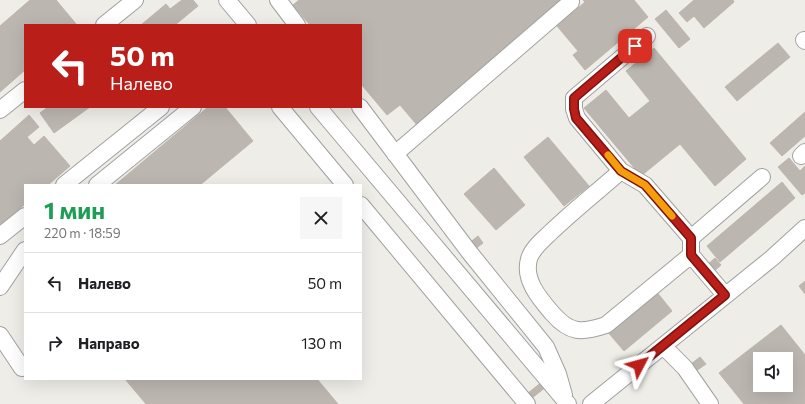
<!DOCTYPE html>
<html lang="ru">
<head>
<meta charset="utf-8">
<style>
  :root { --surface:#fff; --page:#f6f6f6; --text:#202124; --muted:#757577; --line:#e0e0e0 }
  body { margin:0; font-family:Commissioner,sans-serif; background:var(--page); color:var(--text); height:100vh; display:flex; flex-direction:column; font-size:15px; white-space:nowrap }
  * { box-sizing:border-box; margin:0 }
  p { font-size:13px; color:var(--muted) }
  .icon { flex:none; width:22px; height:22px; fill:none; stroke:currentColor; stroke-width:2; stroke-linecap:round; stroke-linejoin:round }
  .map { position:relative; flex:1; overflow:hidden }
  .drawer { position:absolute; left:24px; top:184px; width:338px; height:196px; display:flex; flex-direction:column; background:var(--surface); border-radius:0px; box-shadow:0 4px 16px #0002 }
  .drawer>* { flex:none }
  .hud { position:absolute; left:24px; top:24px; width:338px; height:84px; border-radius:0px; box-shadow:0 4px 16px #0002; background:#b91e18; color:#fff; overflow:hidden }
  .controls { position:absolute; left:753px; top:352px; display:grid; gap:8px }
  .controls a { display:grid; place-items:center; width:40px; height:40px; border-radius:0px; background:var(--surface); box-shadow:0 4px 16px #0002; font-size:20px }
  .pin { position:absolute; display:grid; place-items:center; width:34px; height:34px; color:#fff; margin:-17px; border-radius:8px; box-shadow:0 2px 6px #0006 }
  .me { position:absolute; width:44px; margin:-22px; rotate:51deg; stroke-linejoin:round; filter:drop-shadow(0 0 3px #0008) }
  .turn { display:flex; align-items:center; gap:14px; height:84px; padding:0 20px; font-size:18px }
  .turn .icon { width:52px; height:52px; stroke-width:2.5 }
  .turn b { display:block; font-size:28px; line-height:34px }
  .round { display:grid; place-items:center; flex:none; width:42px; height:42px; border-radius:0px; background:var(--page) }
  .overview { display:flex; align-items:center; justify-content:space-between; height:68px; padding:0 20px }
  h1 { font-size:24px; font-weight:700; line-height:30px; color:#1e9e55 }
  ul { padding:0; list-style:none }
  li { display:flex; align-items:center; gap:12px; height:60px; padding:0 20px; border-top:1px solid var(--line) }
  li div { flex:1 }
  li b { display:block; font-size:15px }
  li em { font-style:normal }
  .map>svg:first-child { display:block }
</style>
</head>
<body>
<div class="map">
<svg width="805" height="404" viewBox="0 0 805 404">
  <rect width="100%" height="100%" fill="#efede8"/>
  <path fill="#bcb6b1" stroke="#bfb5ac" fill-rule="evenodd" d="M 30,0 L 56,0 L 77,25 L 25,25 L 25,70 L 0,92 L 0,26 Z
    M 182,0 L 193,0 L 198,6 L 175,25 L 141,25 L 166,4 L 170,9 Z
    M 299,0 L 564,0 L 417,125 L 400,105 L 387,115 L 361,84 L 361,25 L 310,25 L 293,5 Z
    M 583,0 L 634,0 L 648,17 L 585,70 L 573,55 L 578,51 L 557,26 L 585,2 Z
    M 694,0 L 733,0 L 734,2 L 704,28 L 694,16 L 687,22 L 679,13 Z
    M 666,10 L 690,39 L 679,48 L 655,19 Z
    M 778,43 L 790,57 L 737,101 L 725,87 Z
    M 654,48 L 746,159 L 715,186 L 680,144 L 641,176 L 584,108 L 606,90 L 629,118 L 650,101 L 626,71 Z
    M 48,107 L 90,107 L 54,133 L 40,113 Z
    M 208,107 L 225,107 L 253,141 L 200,185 L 115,185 Z
    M 805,112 L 805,136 L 782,156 L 770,143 Z
    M 29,115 L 39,127 L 27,137 L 34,145 L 44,136 L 70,166 L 48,185 L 25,185 L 25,204 L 0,226 L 0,141 Z
    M 548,137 L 589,186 L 564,206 L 524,157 Z
    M 789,158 L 800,171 L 805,166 L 805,193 L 802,195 L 778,167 Z
    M 494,168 L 525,205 L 496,230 L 464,194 Z
    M 782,182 L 795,198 L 720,262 L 707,246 Z
    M 478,236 L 483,243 L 474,250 L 468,244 Z
    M 715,258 L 721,265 L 712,273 L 706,266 Z
    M 805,281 L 805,294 L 799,286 Z
    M 656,291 L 672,311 L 624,351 L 607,331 Z
    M 781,325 L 805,355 L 805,404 L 744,404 L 719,373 ZM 760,359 L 786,359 L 786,385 L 760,385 Z
    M 700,357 L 706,364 L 696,371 L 691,364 Z
    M 125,379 L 317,379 L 338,404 L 146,404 Z
    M 542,382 L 546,387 L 532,398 L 528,393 Z"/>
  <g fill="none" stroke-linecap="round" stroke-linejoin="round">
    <defs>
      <path id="minor" d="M 227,0 L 248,25
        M 278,0 L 297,25
        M 104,25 L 135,0
        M 647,36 L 574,98 L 574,109 L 577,118 L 621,171 C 598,191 574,210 552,231 C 544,239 532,248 529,259 C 523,280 540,299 552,313 C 570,334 582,333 606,325 L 691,255 L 725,295
        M 804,40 L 805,41
        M 280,107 L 345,185
        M 318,107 L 568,404
        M 360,107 L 470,253 L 546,347 L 558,374 L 564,395
        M 0,110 L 25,90
        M 395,154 L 571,2
        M 801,156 L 805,152
        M 621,171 L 645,185 L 691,238 L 691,255
        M 64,185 L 161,107
        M 97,185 L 193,107
        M 361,205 L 527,404
        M 0,236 L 25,216
        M 691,238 L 762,177
        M 0,287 L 25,250
        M 0,335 L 22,368
        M 663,346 L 685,368 L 710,404
        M 591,404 L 772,258 L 805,228"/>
    </defs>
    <use href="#minor" stroke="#a1a1a1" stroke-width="18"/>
    <use href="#minor" stroke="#fff" stroke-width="16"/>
  </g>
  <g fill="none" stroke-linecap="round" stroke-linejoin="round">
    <defs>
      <path id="route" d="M 635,46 L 574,98 L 574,109 L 576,118 L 621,171 L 645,185 L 691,238 L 691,255 L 725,295 L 639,365"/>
    </defs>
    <use href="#route" stroke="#781410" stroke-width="10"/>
    <use href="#route" stroke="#b91e18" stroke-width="7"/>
    <path stroke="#f59e0b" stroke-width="7" d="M 608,155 L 621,171 L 645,185 L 672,216"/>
  </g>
</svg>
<div class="controls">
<a><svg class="icon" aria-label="sound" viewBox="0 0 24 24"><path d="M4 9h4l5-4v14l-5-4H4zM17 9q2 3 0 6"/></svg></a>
</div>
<div class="pin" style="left:635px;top:46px;background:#d93025"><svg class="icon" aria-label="arrive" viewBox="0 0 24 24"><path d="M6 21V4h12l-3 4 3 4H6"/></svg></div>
<svg class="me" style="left:639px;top:365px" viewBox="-20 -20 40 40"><path d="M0-17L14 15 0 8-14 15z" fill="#b91e18" stroke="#fff" stroke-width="4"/></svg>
<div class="hud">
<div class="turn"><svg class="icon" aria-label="left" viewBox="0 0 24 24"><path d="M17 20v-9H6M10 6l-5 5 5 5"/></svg><div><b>50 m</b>Налево</div></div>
</div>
<section class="drawer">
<div class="overview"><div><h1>1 мин</h1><p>220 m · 18:59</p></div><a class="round"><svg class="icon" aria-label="close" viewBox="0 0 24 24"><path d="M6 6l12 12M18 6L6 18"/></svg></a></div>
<ul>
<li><svg class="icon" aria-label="left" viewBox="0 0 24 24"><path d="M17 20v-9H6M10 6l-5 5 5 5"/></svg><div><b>Налево</b></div><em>50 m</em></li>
<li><svg class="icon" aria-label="right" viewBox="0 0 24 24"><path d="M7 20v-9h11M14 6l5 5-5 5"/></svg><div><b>Направо</b></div><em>130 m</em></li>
</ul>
</section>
</div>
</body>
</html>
